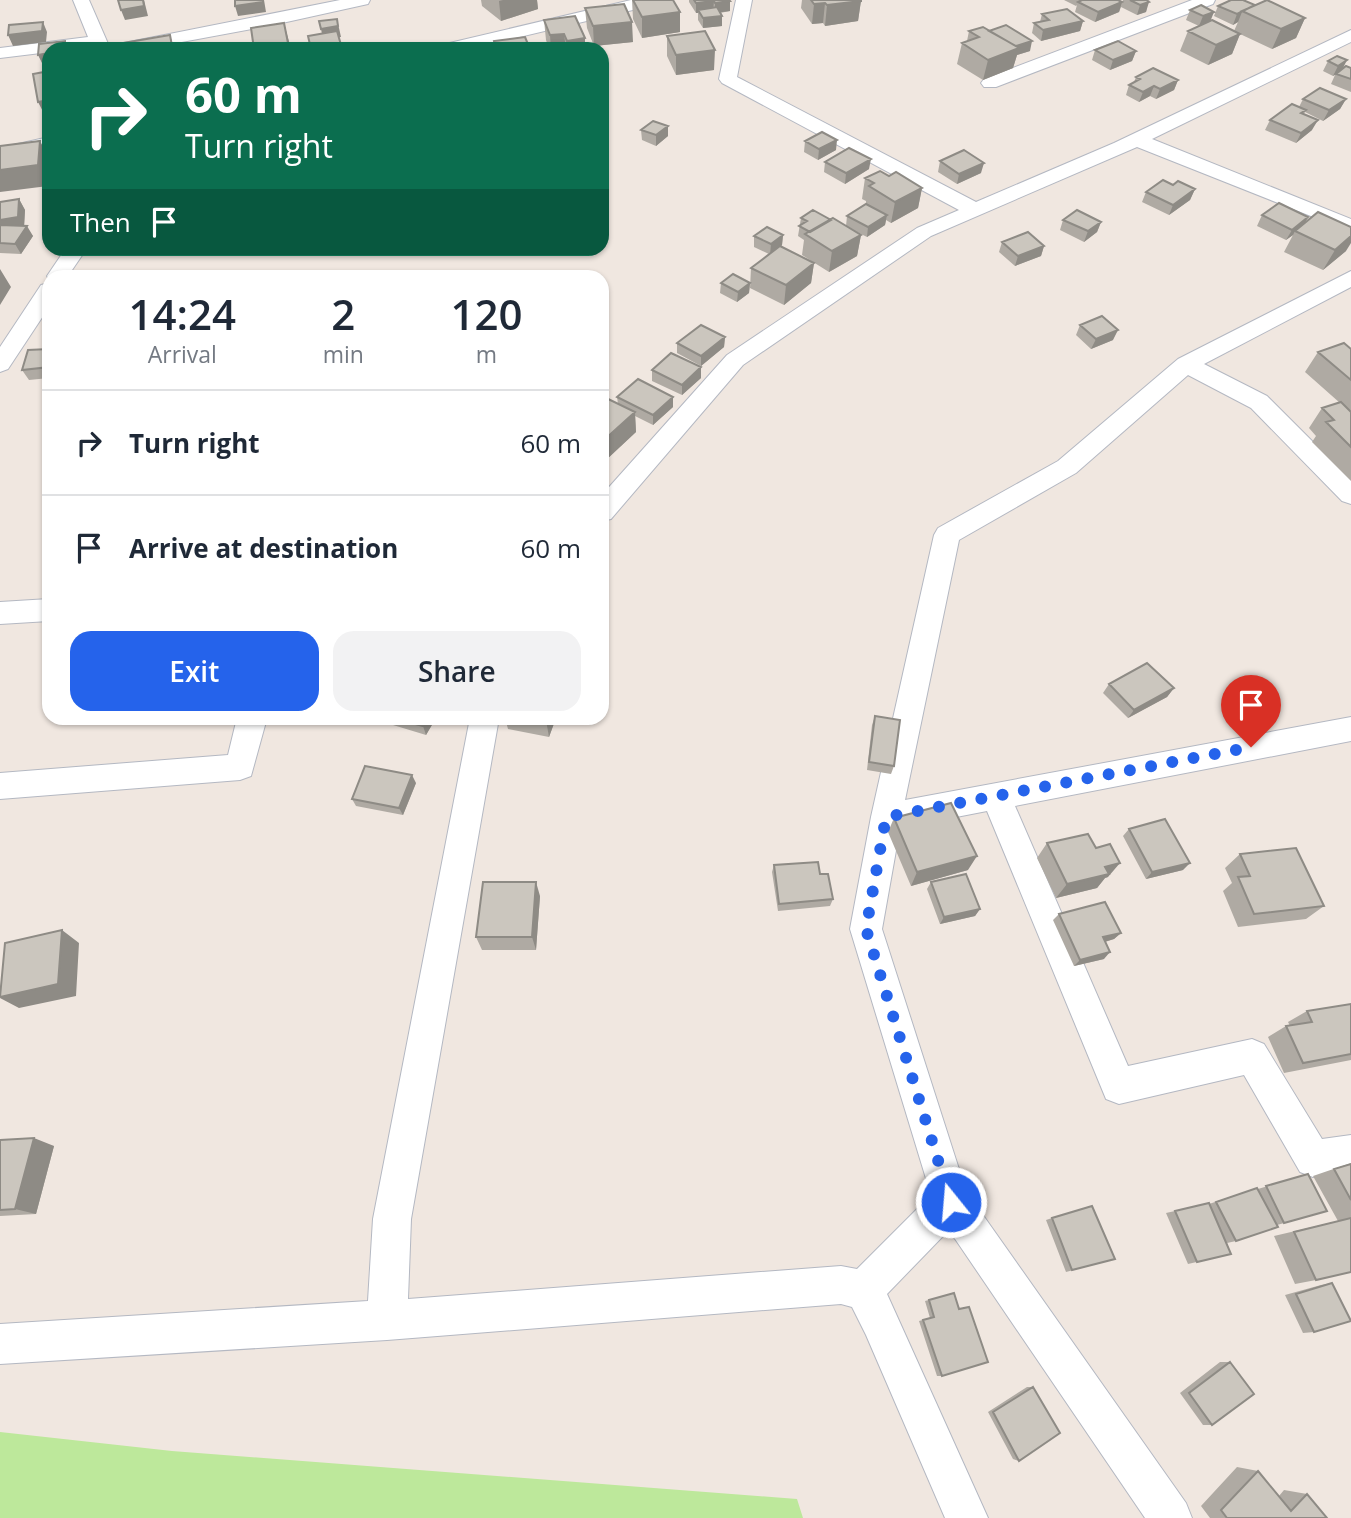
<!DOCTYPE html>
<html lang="en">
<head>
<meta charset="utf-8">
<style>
  :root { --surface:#fff; --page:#f2f2f3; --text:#1f2937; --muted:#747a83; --line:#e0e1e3; --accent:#2563eb }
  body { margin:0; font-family:"Open Sans",sans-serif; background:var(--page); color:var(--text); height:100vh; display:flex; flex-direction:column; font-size:26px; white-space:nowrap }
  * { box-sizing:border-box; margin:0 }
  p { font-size:23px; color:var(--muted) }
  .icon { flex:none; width:38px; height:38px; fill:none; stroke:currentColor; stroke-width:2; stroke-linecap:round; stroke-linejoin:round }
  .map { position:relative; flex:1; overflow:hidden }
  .panel { position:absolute; left:42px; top:270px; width:567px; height:455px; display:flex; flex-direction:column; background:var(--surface); border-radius:21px; box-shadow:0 2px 5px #0004 }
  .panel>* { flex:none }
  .hud { position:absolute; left:42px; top:42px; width:567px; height:214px; border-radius:21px; box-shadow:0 2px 5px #0004; background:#0b6e4f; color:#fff; overflow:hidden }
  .pin { position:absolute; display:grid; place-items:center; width:60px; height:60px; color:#fff; margin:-72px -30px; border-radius:50% 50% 50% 0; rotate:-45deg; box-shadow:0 0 7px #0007 }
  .pin .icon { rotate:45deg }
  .me { position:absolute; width:77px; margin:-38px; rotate:343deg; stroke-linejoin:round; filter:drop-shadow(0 0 5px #0008) }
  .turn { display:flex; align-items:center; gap:24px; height:147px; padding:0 28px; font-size:32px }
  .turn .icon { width:91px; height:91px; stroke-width:2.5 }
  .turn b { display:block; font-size:49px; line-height:60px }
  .then { display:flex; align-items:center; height:66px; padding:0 28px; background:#0003; gap:14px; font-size:26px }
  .eta { display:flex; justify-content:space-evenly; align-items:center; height:119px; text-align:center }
  .eta b { font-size:42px; font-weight:600; line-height:49px }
  .button { display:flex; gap:14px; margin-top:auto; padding:14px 28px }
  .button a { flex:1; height:80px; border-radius:21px; background:var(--accent); color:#fff; font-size:28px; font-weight:600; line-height:80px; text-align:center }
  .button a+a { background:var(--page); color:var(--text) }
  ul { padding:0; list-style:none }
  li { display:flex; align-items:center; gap:21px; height:105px; padding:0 28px; border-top:2px solid var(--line) }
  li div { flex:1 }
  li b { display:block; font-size:26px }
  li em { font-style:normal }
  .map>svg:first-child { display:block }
</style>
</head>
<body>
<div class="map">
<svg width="1351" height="1518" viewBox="0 0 1351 1518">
  <rect width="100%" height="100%" fill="#f0e7e0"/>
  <path fill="#bde89b" d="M 0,1432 L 172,1451 L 797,1499 L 803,1518 L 0,1518 Z"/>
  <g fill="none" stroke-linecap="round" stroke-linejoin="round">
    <defs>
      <path id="minor" d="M 73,0 L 89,0 L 109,46 L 340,0 L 370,0 L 368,4 L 273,25 L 144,49 L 92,47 L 49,49 L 49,52 L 0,58 L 0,48 L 88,37 Z
        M 631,0 L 660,0 L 658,4 L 469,49 L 438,49 L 441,45 Z
        M 736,0 L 752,0 L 737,77 L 976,202 L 1114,143 L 1351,30 L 1351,42 L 1152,139 L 1351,219 L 1351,232 L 1137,147 L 931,236 L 743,365 L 611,519 L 602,521 L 602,495 L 727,355 L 917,228 L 959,210 L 722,83 L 719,79 Z
        M 1192,0 L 1215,0 L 1213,4 L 996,87 L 984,87 L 981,83 L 984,79 Z
        M 49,137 L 49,149 L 0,160 L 0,148 Z
        M 66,248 L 87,248 L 68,276 L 49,279 L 47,276 Z
        M 1351,271 L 1351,287 L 1204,364 L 1267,396 L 1351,480 L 1351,504 L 1342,501 L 1251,408 L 1188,375 L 1076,473 L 959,540 L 905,800 L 1351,717 L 1351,741 L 1015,806 L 1128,1066 L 1252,1039 L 1264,1044 L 1322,1139 L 1351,1135 L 1351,1171 L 1313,1177 L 1300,1172 L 1244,1075 L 1119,1104 L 1106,1099 L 987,811 L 900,828 L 882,929 L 966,1191 L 1186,1503 L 1192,1518 L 1145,1518 L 949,1230 L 887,1294 L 988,1518 L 945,1518 L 866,1335 L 852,1307 L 841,1304 L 387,1340 L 0,1364 L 0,1324 L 368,1301 L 373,1219 L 470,718 L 499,718 L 411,1219 L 408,1299 L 841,1266 L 857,1269 L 931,1195 L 850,929 L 871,817 L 934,535 L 938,528 L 1058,461 L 1178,359 Z
        M 49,283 L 49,307 L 8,369 L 0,372 L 0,347 L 41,285 Z
        M 49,599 L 49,621 L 0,624 L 0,602 Z
        M 237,718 L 267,718 L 251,776 L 240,780 L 0,799 L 0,773 L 228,755 Z"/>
    </defs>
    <use href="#minor" stroke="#b4b8c2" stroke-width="2"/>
    <use href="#minor" fill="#fff" fill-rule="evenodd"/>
  </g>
  <path fill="#afaaa3" d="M 481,0 L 537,0 L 538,9 L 501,21 L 482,6 Z
    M 632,0 L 680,12 L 680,32 L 642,38 L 633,19 Z
    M 689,0 L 729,0 L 730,11 L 720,13 L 722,16 L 722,26 L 703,28 L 698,20 L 698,13 L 696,13 L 689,2 Z
    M 802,0 L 861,0 L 858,21 L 825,26 L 823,23 L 812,24 L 801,8 Z
    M 1064,0 L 1118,0 L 1122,2 L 1123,0 L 1150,0 L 1148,1 L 1146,12 L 1137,15 L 1121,7 L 1119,12 L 1095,22 L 1075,12 L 1077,5 L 1076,6 Z
    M 1218,6 L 1255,6 L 1305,18 L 1296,38 L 1272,49 L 1240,34 L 1232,54 L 1208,65 L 1180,51 L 1188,31 L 1199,26 L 1186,20 L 1190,10 L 1211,21 L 1234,31 L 1238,22 L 1233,25 L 1214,16 Z
    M 585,8 L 633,42 L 594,46 L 587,28 Z
    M 1042,14 L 1083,21 L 1080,31 L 1041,41 L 1032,33 L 1034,23 L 1040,22 Z
    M 544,20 L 585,38 L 585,49 L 549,49 L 546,40 Z
    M 969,31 L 1030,51 L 1017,55 L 1013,68 L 983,80 L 957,64 L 962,43 L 967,41 Z
    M 667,36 L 714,70 L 676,75 L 667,56 Z
    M 1095,50 L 1136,51 L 1132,61 L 1110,70 L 1092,60 Z
    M 1328,61 L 1343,67 L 1351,68 L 1351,92 L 1331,84 L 1335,75 L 1333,76 L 1323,71 Z
    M 1136,77 L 1178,80 L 1174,90 L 1156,99 L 1150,96 L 1139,102 L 1126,95 L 1129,85 L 1134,82 Z
    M 1303,99 L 1346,99 L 1340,109 L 1323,121 L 1305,112 L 1304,114 L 1312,130 L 1296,143 L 1265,130 L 1270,120 L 1299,107 Z
    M 641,130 L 668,136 L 656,146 L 642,140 Z
    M 805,141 L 836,150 L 818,160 L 804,152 Z
    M 940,161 L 981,173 L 957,184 L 938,172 Z
    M 825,162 L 869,169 L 845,184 L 824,172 Z
    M 889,176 L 922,188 L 918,208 L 891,223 L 886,220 L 885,225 L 867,237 L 849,228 L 861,235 L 857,256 L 829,272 L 802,255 L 804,240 L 798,236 L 801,218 L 831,220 L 846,226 L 847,216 L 866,204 L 866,201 L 862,199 L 865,178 Z
    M 1195,189 L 1190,200 L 1169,215 L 1142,202 L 1146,192 Z
    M 19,199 L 25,210 L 24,226 L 33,236 L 21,254 L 0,253 L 0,202 Z
    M 1262,215 L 1305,223 L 1346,251 L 1323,270 L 1284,252 L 1293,235 L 1286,240 L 1257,226 Z
    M 1063,220 L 1101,222 L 1097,232 L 1084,242 L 1060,230 Z
    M 783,235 L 782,245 L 781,247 L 814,263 L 811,283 L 784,305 L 750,288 L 751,268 L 769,254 L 754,247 L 754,236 Z
    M 1002,242 L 1044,246 L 1041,256 L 1015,266 L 999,252 Z
    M 721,283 L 750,283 L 749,293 L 737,302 L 720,293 Z
    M 1080,325 L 1113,340 L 1091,349 L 1076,335 Z
    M 725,337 L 724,347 L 701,366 L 677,353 L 677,343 Z
    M 49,349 L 49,378 L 29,380 L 22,370 Z
    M 1351,349 L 1351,481 L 1312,442 L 1316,436 L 1309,428 L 1322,408 L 1340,403 L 1305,372 L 1318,352 Z
    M 652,370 L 701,378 L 682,395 L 652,381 Z
    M 602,396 L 618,404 L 617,397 L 673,407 L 653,425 L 635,416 L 636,432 L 606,460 L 602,458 Z
    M 1109,684 L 1174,688 L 1167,697 L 1128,718 L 1103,693 Z
    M 875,716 L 894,766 L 891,774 L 867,770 L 872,725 Z
    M 390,718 L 436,718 L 426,735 L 393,725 Z
    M 505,718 L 556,718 L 549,737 L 508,729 Z
    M 416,783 L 403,815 L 356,806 L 352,799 Z
    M 894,818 L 968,870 L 911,886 L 888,832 Z
    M 1129,829 L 1183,870 L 1146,879 L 1123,836 Z
    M 1047,843 L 1108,877 L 1105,878 L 1097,888 L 1056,898 L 1037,858 Z
    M 1240,854 L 1324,906 L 1306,919 L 1238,927 L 1223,891 L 1232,883 L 1225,868 Z
    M 774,865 L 820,874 L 833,899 L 830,906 L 778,911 L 772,872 Z
    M 931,882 L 980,909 L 975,916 L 940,924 L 927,889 Z
    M 540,896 L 536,950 L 482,950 L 476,937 Z
    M 1059,914 L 1121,933 L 1114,939 L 1105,942 L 1104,959 L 1074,966 L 1053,920 Z
    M 1351,1004 L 1351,1060 L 1284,1073 L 1268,1037 L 1286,1026 L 1290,1026 L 1288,1022 L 1307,1011 Z
    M 0,1140 L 54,1146 L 36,1214 L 0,1216 Z
    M 1351,1163 L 1351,1272 L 1316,1280 L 1295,1284 L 1274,1236 L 1338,1221 L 1313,1176 Z
    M 1308,1174 L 1327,1211 L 1277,1225 L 1236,1241 L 1227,1243 L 1231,1254 L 1188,1264 L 1166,1213 L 1175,1211 L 1209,1204 L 1257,1188 L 1258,1189 Z
    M 1052,1218 L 1115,1259 L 1066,1272 L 1046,1220 Z
    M 1332,1283 L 1314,1332 L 1303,1333 L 1285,1295 L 1321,1285 Z
    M 954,1293 L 959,1309 L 942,1376 L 937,1376 L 919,1321 L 930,1318 L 925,1301 Z
    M 1220,1362 L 1230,1362 L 1212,1425 L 1203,1425 L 1180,1393 Z
    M 1027,1387 L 1033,1387 L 1019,1461 L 1013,1459 L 988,1412 Z
    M 1237,1467 L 1258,1471 L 1279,1496 L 1284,1490 L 1307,1494 L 1327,1518 L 1210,1518 L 1201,1506 Z"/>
  <path fill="#8e8b85" d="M 144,0 L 148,16 L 125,20 L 121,10 Z
    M 264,0 L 266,12 L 238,16 L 235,6 Z
    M 503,0 L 537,0 L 538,9 L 501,21 L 499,1 Z
    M 714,1 L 713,11 L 698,10 L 698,13 L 696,13 L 696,3 Z
    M 730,1 L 730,11 L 715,13 L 715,3 Z
    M 861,1 L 858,21 L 825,26 L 827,5 Z
    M 1122,2 L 1119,12 L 1095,22 L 1098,12 Z
    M 1149,2 L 1146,12 L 1137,15 L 1140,5 Z
    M 825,3 L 823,23 L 812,24 L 814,4 Z
    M 680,12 L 680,32 L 642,38 L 642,17 Z
    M 1214,12 L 1210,22 L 1199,26 L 1203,16 Z
    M 1242,12 L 1238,22 L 1233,25 L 1237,14 Z
    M 722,16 L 722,26 L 703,28 L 703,18 Z
    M 1305,18 L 1296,38 L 1272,49 L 1281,29 Z
    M 337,19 L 341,37 L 323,39 L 321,29 Z
    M 1083,21 L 1080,31 L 1041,41 L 1043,30 Z
    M 43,22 L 47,32 L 46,42 L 13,46 L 8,35 Z
    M 632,22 L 633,42 L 594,46 L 593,26 Z
    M 284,23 L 291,49 L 279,49 Z
    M 564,34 L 566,49 L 551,49 L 550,35 Z
    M 1240,34 L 1232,54 L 1208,65 L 1216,45 Z
    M 170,35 L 174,49 L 152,49 Z
    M 585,38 L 585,49 L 568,49 L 567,41 Z
    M 1032,41 L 1030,51 L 1017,55 L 1013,68 L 983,80 L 988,60 L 1008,49 Z
    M 341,45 L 342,49 L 315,49 Z
    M 715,50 L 714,70 L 676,75 L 676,55 Z
    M 1136,51 L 1132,61 L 1110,70 L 1113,60 Z
    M 49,53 L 49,64 L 43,65 L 38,55 Z
    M 1347,60 L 1342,70 L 1333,76 L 1338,66 Z
    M 1178,80 L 1174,90 L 1156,99 L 1160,89 Z
    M 1154,86 L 1150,96 L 1139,102 L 1143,92 Z
    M 1346,99 L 1340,109 L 1323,121 L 1329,110 Z
    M 49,100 L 49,123 L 38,102 Z
    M 1318,120 L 1312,130 L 1296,143 L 1301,133 Z
    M 668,126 L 668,136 L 656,146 L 656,135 Z
    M 837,140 L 836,150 L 818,160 L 819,149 Z
    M 40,141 L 49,158 L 48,186 L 0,192 L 0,170 Z
    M 871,159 L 869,169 L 845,184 L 846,173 Z
    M 984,163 L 981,173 L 957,184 L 959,174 Z
    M 922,188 L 918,208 L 891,223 L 895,202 Z
    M 1195,189 L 1190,200 L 1169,215 L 1173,205 Z
    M 19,199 L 25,210 L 24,228 L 0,227 L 0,220 Z
    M 887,215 L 885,225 L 867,237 L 868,227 Z
    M 1308,217 L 1303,227 L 1295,231 L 1293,235 L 1286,240 L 1292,230 Z
    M 1101,222 L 1097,232 L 1084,242 L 1088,231 Z
    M 27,226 L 33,236 L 21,254 L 15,244 Z
    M 783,235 L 782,245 L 770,255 L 771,244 Z
    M 861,235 L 857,256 L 829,272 L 832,251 Z
    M 1351,236 L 1351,243 L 1346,251 L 1323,270 L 1335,250 Z
    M 1044,246 L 1041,256 L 1015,266 L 1018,256 Z
    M 814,263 L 811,283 L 784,305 L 786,285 Z
    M 0,269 L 11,287 L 0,305 Z
    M 750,283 L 749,293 L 737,302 L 738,292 Z
    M 1118,330 L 1113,340 L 1091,349 L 1096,339 Z
    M 725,337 L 724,347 L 701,366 L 701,356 Z
    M 701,367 L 701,378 L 682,395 L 682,385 Z
    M 673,397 L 673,407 L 653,425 L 653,415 Z
    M 635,412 L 636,432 L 606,460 L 604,440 Z
    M 1174,688 L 1167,697 L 1128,718 L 1134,710 Z
    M 428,718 L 436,718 L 426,735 L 423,726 Z
    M 547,718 L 556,718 L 549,737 L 546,720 Z
    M 412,775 L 416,783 L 403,815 L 399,808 Z
    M 977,856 L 968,870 L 911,886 L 917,872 Z
    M 1120,863 L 1108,877 L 1105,878 L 1097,888 L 1056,898 L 1067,884 L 1105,867 Z
    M 1190,863 L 1183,870 L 1146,879 L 1152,872 Z
    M 536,882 L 540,896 L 536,950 L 532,937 Z
    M 980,909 L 975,916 L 940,924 L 944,917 Z
    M 62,930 L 79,943 L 76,996 L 19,1008 L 0,998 Z
    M 1121,933 L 1114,939 L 1097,944 L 1103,937 Z
    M 1110,952 L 1104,959 L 1074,966 L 1080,960 Z
    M 34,1138 L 54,1146 L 36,1214 L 15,1209 Z"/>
  <path fill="#cbc6be" stroke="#8e8b85" stroke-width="2" d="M 118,0 L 143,0 L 144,6 L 121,10 Z
    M 235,0 L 263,0 L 263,2 L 235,6 Z
    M 633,0 L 673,0 L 680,12 L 642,17 Z
    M 694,0 L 729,0 L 730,1 L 715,3 L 714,1 L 696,3 Z
    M 811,0 L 861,0 L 861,1 L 827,5 L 825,3 L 814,4 Z
    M 1082,0 L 1118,0 L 1122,2 L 1098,12 L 1078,2 Z
    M 1130,0 L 1146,0 L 1149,2 L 1140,5 Z
    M 1231,0 L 1243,0 L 1255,5 L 1237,14 L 1218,6 Z
    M 1267,0 L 1305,18 L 1281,29 L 1242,11 Z
    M 624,4 L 632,22 L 593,26 L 585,8 Z
    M 1201,5 L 1214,12 L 1203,16 L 1190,10 Z
    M 717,7 L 722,16 L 703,18 L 698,10 Z
    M 1067,9 L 1083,21 L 1043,30 L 1034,23 L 1049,20 L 1042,14 Z
    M 575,16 L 585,38 L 567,41 L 564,34 L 550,35 L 544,20 Z
    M 337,19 L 338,26 L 321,29 L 319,21 Z
    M 1212,20 L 1240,34 L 1216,45 L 1188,31 Z
    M 43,22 L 42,31 L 8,35 L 9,25 Z
    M 284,23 L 289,48 L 279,49 L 254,49 L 251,28 Z
    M 1006,25 L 1032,41 L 1016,46 L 989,31 Z
    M 983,27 L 1019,48 L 988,60 L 962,43 L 979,37 L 969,31 Z
    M 337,31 L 341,45 L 311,49 L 308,36 Z
    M 705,31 L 715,50 L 676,55 L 667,36 Z
    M 170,35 L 172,46 L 152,49 L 118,49 L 117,44 Z
    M 525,37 L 530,49 L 509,49 L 506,43 L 495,45 L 494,41 Z
    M 65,41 L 65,49 L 49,49 L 49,53 L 38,55 L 39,44 Z
    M 1118,41 L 1136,51 L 1113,60 L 1095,50 Z
    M 506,43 L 509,49 L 462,49 Z
    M 1337,56 L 1347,60 L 1338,66 L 1328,61 Z
    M 1346,66 L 1351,68 L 1351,79 L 1336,74 Z
    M 1153,68 L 1178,80 L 1160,89 L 1154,86 L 1143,92 L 1129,85 L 1140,79 L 1136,77 Z
    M 49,71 L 49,100 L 38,102 L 33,74 Z
    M 1320,88 L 1346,99 L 1329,110 L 1303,99 Z
    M 1292,104 L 1306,110 L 1301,113 L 1318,120 L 1301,133 L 1270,120 Z
    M 653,121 L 668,126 L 656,135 L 641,130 Z
    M 49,131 L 49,154 L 47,154 Z
    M 822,132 L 837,140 L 819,149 L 805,141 Z
    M 40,141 L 38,165 L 0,170 L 0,146 Z
    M 849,148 L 871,159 L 846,173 L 825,162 Z
    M 964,150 L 984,163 L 959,174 L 940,161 Z
    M 880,171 L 889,176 L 896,172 L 922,188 L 895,202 L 869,186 L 874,183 L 865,178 Z
    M 1163,180 L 1173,185 L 1178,181 L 1195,189 L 1173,205 L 1146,192 Z
    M 19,199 L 18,217 L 0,220 L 0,202 Z
    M 1279,203 L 1308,217 L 1292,230 L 1262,215 Z
    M 866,204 L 887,215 L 868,227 L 847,216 Z
    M 813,210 L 831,220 L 810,232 L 799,226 L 807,221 L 801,218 Z
    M 1077,210 L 1101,222 L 1088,231 L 1063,220 Z
    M 1318,212 L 1351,227 L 1351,236 L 1335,250 L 1295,231 Z
    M 833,218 L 861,235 L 832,251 L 805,234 Z
    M 0,225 L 27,226 L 15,244 L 0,243 Z
    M 767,227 L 783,235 L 771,244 L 754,236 Z
    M 1028,232 L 1044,246 L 1018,256 L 1002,242 Z
    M 780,246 L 814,263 L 786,285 L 751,268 Z
    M 733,274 L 750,283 L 738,292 L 721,283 Z
    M 1102,316 L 1118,330 L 1096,339 L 1080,325 Z
    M 701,325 L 725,337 L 701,356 L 677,343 Z
    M 1344,343 L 1351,349 L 1351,380 L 1318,352 Z
    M 49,349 L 49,367 L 22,370 L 28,350 Z
    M 671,353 L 701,367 L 682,385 L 652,370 Z
    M 638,379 L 673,397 L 653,415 L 617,397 Z
    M 602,396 L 635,412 L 604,440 L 602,439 Z
    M 1341,402 L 1351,412 L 1351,447 L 1326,422 L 1334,420 L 1322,408 Z
    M 1147,663 L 1174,688 L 1134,710 L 1109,684 Z
    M 875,716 L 900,720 L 894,766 L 869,762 Z
    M 393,718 L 428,718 L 423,726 Z
    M 532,718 L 547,718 L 546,720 Z
    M 365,766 L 412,775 L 399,808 L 352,799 Z
    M 951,803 L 977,856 L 917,872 L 894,818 Z
    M 1165,819 L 1190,863 L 1152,872 L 1129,829 Z
    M 1088,834 L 1096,848 L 1110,844 L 1120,863 L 1105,867 L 1109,874 L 1067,884 L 1047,843 Z
    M 1296,848 L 1324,906 L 1254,914 L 1238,877 L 1250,876 L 1240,854 Z
    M 818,862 L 820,874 L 828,874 L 833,899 L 779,904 L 774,865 Z
    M 966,874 L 980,909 L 944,917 L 931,882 Z
    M 483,882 L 536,882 L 532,937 L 476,937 Z
    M 1105,902 L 1121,933 L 1103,937 L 1110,952 L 1080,960 L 1059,914 Z
    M 62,930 L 58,984 L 0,997 L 5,943 Z
    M 1351,1004 L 1351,1054 L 1303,1063 L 1286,1026 L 1312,1022 L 1307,1011 Z
    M 34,1138 L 15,1209 L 0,1210 L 0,1140 Z
    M 1351,1164 L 1351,1200 L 1334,1169 Z
    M 1308,1174 L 1327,1211 L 1284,1223 L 1266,1186 Z
    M 1257,1188 L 1278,1227 L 1236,1241 L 1216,1202 Z
    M 1209,1203 L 1231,1254 L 1197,1262 L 1175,1211 Z
    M 1092,1206 L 1115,1259 L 1072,1270 L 1052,1218 Z
    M 1351,1218 L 1351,1272 L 1316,1280 L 1294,1232 Z
    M 1332,1283 L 1351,1321 L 1314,1332 L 1296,1294 Z
    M 954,1293 L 959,1309 L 969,1307 L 988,1362 L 942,1376 L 923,1320 L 934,1317 L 929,1300 Z
    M 1230,1362 L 1254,1394 L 1212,1425 L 1189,1393 Z
    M 1033,1387 L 1060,1433 L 1019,1461 L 993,1412 Z
    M 1258,1471 L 1291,1511 L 1307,1494 L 1327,1518 L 1227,1518 L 1221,1510 Z"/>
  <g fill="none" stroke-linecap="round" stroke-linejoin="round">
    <path stroke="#2563eb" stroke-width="12" stroke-dasharray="0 21.6" d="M 951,1202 L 866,929 L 886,817 L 1251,747"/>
  </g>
</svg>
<div class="pin" style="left:1251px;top:747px;background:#d93025"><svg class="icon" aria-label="arrive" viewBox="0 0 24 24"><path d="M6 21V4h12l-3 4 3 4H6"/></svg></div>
<svg class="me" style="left:951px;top:1202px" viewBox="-20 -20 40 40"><circle r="17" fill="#2563eb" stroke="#fff" stroke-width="3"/><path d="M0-11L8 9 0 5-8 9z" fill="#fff"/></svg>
<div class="hud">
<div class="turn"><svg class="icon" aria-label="right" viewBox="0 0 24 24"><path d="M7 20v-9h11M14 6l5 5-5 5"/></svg><div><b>60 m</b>Turn right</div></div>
<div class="then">Then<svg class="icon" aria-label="arrive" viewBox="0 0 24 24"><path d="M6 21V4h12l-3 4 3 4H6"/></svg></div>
</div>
<section class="panel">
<div class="eta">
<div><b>14:24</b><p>Arrival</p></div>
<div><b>2</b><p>min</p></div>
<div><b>120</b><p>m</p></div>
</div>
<ul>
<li><svg class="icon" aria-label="right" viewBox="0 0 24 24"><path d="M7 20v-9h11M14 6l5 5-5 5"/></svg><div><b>Turn right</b></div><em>60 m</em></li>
<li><svg class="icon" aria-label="arrive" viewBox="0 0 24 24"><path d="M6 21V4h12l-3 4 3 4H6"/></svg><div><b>Arrive at destination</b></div><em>60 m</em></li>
</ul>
<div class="button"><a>Exit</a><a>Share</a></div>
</section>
</div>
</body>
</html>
